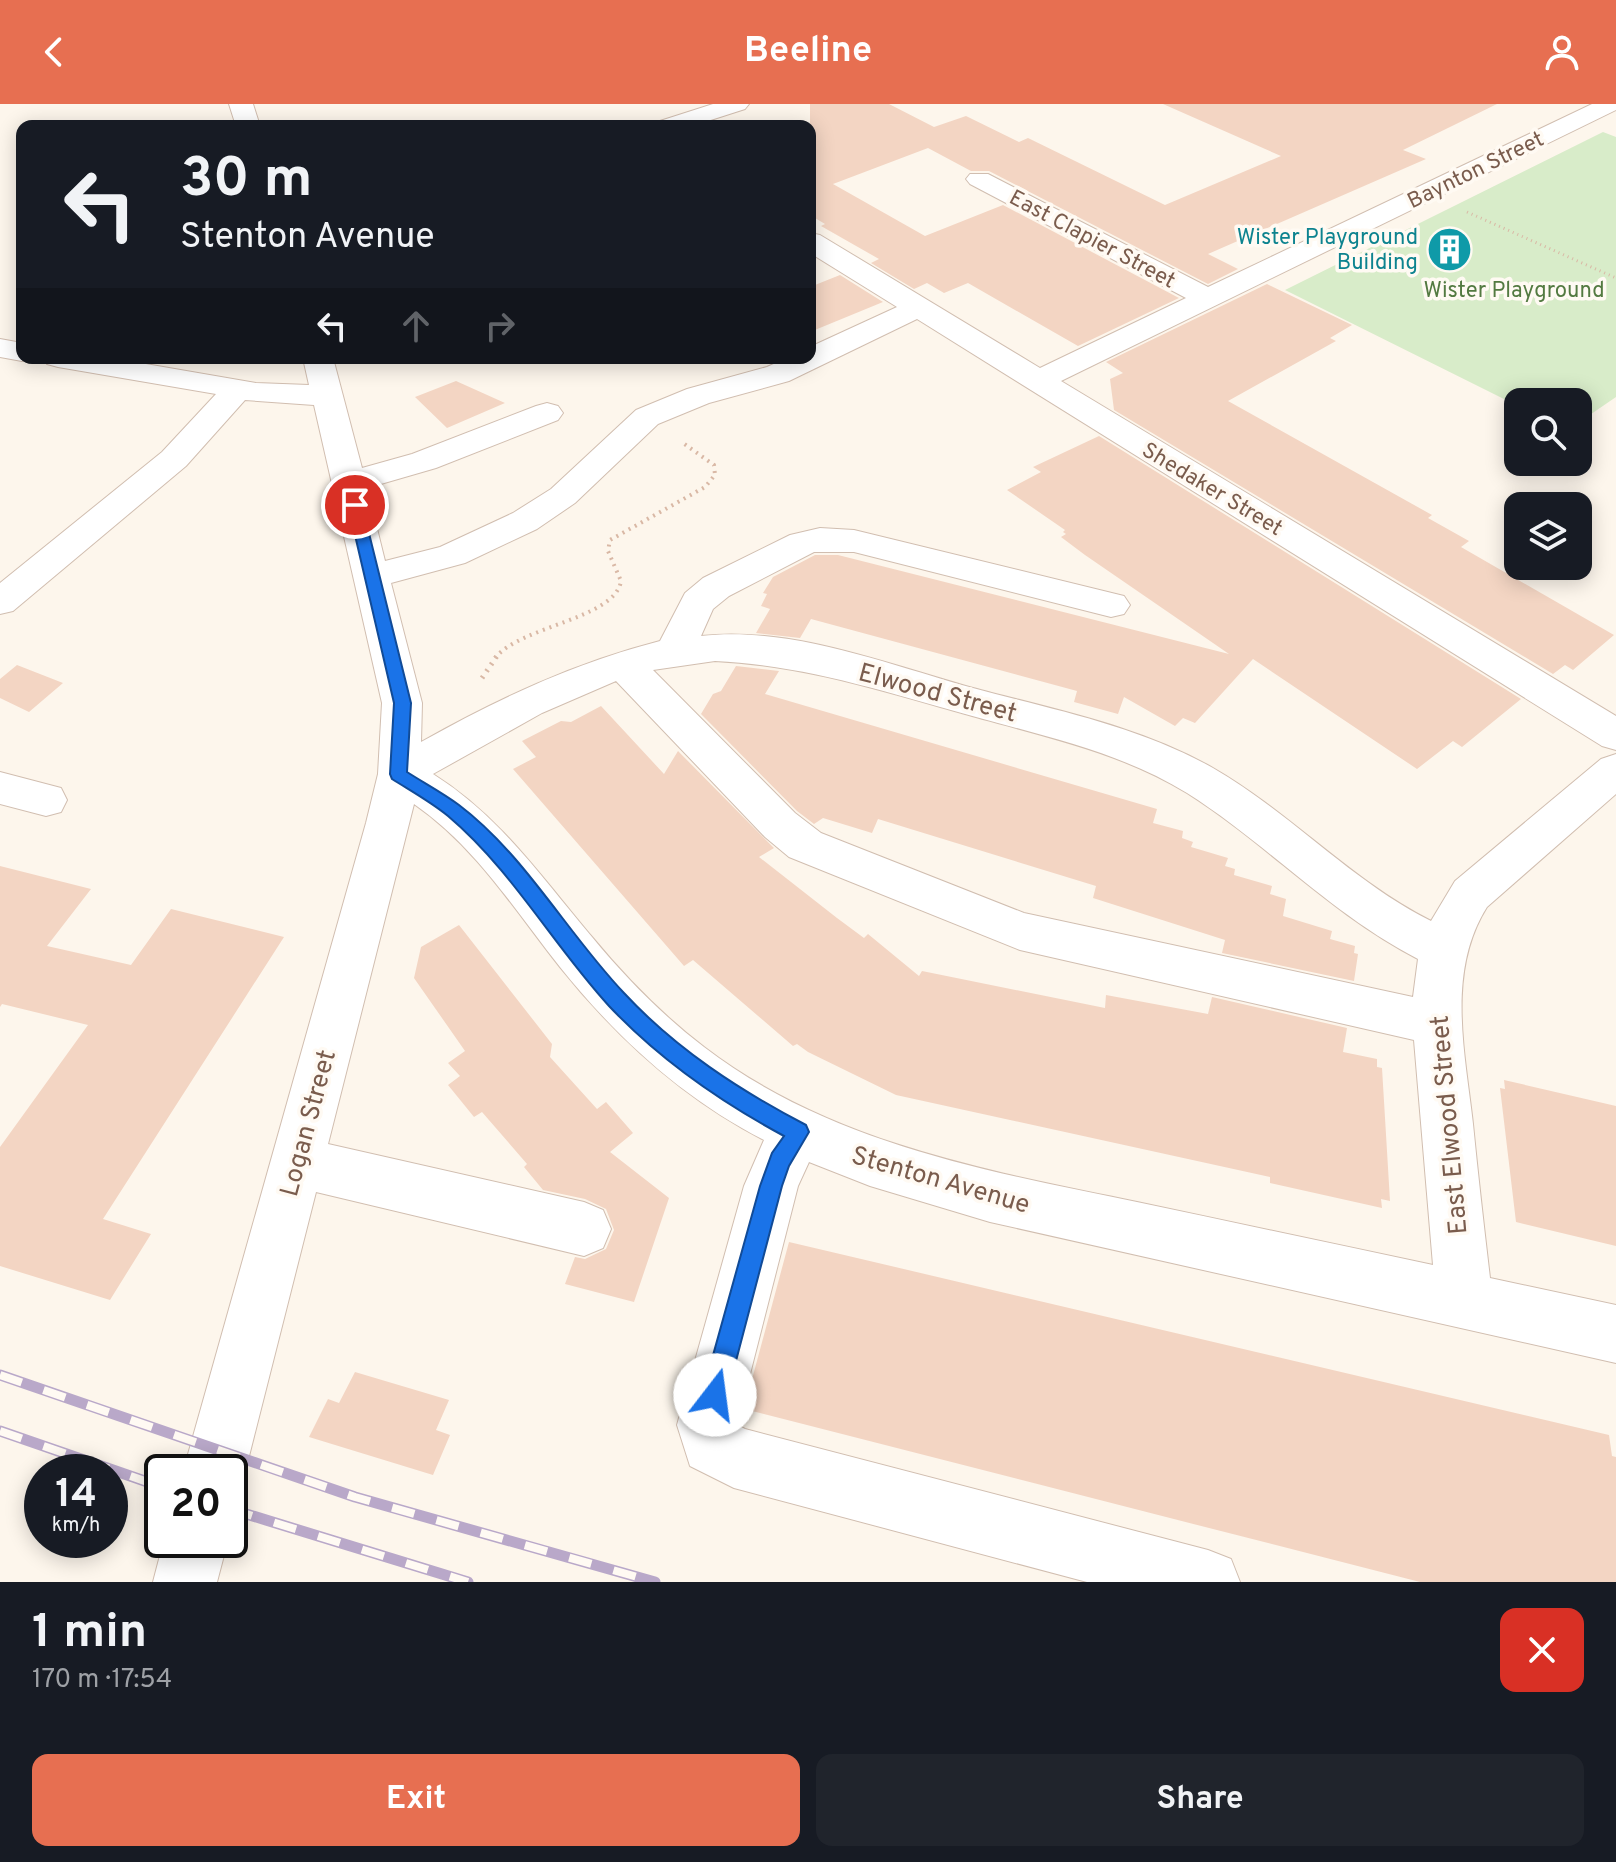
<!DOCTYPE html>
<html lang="en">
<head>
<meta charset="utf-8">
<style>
  :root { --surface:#171b24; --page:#20242c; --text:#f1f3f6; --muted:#9ea1a6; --accent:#e76f51 }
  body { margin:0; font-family:Overpass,sans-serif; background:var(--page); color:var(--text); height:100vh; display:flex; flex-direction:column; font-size:30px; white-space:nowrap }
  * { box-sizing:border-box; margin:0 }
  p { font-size:26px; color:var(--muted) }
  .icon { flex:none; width:44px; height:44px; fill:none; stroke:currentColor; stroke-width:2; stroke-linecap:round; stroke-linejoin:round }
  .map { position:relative; height:1478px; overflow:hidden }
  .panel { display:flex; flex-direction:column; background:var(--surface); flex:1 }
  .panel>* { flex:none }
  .top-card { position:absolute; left:16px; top:16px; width:800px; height:244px; border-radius:16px; box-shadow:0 4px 20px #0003; background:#171b24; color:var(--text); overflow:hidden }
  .tools { position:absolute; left:1504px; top:284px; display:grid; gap:16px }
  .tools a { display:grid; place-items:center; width:88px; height:88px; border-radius:16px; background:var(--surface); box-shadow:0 4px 20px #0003; font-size:40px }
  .speed { position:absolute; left:24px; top:1350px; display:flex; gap:16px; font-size:40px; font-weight:700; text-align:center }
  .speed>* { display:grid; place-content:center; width:104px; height:104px; border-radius:50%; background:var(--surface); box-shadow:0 4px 20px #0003; line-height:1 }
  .speed small { font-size:20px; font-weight:400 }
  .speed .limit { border:4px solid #111; border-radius:12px; background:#fff; color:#111 }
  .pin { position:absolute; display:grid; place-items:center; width:68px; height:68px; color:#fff; margin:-34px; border:4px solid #fff; border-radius:50%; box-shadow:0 2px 8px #0007 }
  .me { position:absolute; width:88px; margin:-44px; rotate:15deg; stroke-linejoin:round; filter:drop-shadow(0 0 6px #0008) }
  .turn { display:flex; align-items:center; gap:28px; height:168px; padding:0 32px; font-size:36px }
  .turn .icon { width:104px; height:104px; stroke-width:2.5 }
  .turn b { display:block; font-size:56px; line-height:68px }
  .lanes { display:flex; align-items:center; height:76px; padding:0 32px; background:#0003; justify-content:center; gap:40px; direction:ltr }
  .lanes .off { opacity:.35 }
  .round { display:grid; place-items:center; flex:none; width:84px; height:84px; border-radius:16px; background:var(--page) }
  .head { display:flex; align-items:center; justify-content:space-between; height:136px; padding:0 32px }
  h1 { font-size:48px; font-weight:700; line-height:60px }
  .action { display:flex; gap:16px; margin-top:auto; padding:16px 32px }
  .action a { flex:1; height:92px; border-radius:16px; background:var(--accent); color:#fff; font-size:32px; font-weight:700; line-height:92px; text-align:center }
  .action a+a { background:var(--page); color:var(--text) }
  header { display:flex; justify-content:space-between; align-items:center; height:104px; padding:0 32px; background:var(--accent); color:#fff; font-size:36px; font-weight:700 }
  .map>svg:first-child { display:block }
</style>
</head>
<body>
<header><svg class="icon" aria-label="back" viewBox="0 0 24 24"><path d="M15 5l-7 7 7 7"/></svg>Beeline<svg class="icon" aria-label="person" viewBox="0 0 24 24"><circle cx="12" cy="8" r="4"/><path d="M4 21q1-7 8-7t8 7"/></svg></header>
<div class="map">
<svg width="1616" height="1478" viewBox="0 0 1616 1478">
  <rect width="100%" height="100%" fill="#fdf6ec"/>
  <path fill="#d8ecc9" d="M 1603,28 L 1616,33 L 1616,293 L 1578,319 L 1578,298 L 1518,298 L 1518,302 L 1285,186 Z"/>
  <path fill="#f3d5c3" d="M 810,0 L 889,0 L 934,23 L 966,12 L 1019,38 L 1028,34 L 1165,101 L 1281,52 L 1163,0 L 1497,0 L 1403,46 L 1426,55 L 1208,150 L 1238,165 L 1208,180 L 989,67 L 971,67 L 928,44 L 833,80 L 925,132 L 1003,101 L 1179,194 L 1078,242 L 968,179 L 944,189 L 927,179 L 914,185 L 871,159 L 879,155 L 821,122 L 825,120 L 810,111 Z
    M 840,171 L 883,198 L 810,228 L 810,183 Z
    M 1267,180 L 1352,221 L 1330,234 L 1336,237 L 1228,297 L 1432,411 L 1428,414 L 1469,437 L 1461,443 L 1614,531 L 1573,566 L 1565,561 L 1553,570 L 1114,306 L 1110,275 L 1123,269 L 1106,258 Z
    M 456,277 L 505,299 L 447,324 L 415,293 Z
    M 1099,332 L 1521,595 L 1462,643 L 1453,637 L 1417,665 L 1253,555 L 1195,619 L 1183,614 L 1175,622 L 1124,593 L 1118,610 L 1074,598 L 1077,587 L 811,515 L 800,534 L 756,529 L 770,505 L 761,502 L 767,490 L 763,489 L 773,473 L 815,451 L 838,451 L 1229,550 L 1085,451 L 1061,433 L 1066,430 L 1063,428 L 1065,426 L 1007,386 L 1041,368 L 1033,363 Z
    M 17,561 L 63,579 L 29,608 L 0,594 L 0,575 Z
    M 736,562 L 779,567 L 765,590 L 1157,705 L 1153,719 L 1183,727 L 1182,734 L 1193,738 L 1191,743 L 1228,754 L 1225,762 L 1235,765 L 1234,771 L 1272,782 L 1270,790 L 1286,795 L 1283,812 L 1332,827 L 1330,835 L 1355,842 L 1354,849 L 1358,850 L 1354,877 L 1222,849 L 1225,836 L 1093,794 L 1096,782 L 878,715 L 872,729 L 823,714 L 814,720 L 797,707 L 701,610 L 713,590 L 721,587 Z
    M 601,602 L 664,670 L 678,647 L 774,744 L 759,753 L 837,814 L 864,834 L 868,830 L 919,872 L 922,867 L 1105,904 L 1106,891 L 1208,910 L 1212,893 L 1347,924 L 1343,948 L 1377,955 L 1377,963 L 1382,964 L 1390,1097 L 1381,1095 L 1382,1104 L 1270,1079 L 1270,1073 L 896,991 L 808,948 L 797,940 L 793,942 L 693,856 L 684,862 L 513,665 L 536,653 L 522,637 L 561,617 L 571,618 Z
    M 0,762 L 91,785 L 47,842 L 131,861 L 171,805 L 284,833 L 103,1115 L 151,1130 L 110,1196 L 0,1162 L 0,1043 L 88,921 L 2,900 L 0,903 Z
    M 459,821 L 552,940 L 550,953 L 597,1005 L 606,998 L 633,1029 L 610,1048 L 669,1094 L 634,1198 L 565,1180 L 575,1153 L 585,1155 L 606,1145 L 614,1126 L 606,1105 L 585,1095 L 543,1086 L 524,1063 L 527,1060 L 482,1008 L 474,1013 L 448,981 L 460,972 L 448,959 L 465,947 L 414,874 L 421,843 Z
    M 1504,976 L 1616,1002 L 1616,1142 L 1516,1118 L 1500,984 L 1505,985 Z
    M 789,1138 L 1609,1331 L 1612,1352 L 1616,1353 L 1616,1478 L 1420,1478 L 744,1305 Z
    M 355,1268 L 449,1296 L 436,1326 L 450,1331 L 433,1371 L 309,1333 L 328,1295 L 339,1299 Z"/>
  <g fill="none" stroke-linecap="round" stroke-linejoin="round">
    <defs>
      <path id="minor" d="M 229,0 L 253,0 L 260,22 L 236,22 Z
        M 713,0 L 749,0 L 745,5 L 692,22 L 656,22 L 660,17 Z
        M 1592,0 L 1616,0 L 1616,6 L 1061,277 L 1616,612 L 1616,646 L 1602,642 L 917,215 L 789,277 L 709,299 L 658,320 L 575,399 L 537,425 L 465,459 L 391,479 L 422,599 L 421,638 C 498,595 574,559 660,537 L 685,489 L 703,474 L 790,431 L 820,424 L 854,426 L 1124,492 L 1130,501 L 1124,510 L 1111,513 L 854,448 L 814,448 L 729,492 L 713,505 L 701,532 C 792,522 886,560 973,584 C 1055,606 1139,622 1213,664 C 1291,709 1351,777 1431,817 L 1455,777 L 1601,655 L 1616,650 L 1616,690 L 1487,803 C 1446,868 1465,948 1473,1020 C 1478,1071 1484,1123 1490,1174 L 1616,1201 L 1616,1259 L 990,1118 L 870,1082 L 809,1058 L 798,1082 L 737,1321 L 745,1325 L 1208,1446 L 1231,1455 L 1240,1478 L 1087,1478 L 734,1384 L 690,1362 L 677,1321 L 744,1082 L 764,1036 C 682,994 617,934 560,863 C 514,805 476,743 414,700 L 328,1040 L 584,1098 L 603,1106 L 611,1125 L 603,1144 L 584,1152 L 316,1088 L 245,1368 L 236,1390 L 230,1392 L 230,1368 L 183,1368 L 366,719 L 378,670 L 382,599 L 314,301 L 245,296 L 186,362 L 13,507 L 0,510 L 0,479 L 162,348 L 216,290 L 58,263 L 47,260 L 43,254 L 111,254 L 256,279 L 309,281 L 303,254 L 333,254 L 362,364 L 412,350 L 536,302 L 547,299 L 558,302 L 563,309 L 558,316 L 436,364 L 367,384 L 385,457 L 440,443 L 513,409 L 551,385 L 636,306 L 687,285 L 767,263 L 787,254 L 810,254 L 810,243 L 897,203 L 810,149 L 810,129 L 820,131 L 1040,264 L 1186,194 L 970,80 L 966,75 L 970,70 L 988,70 L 1208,183 ZM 715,557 C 806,561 889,589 976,613 C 1048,633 1122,649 1187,689 C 1269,741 1329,809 1418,855 L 1413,893 L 1024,809 L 821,729 L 795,709 L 653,566 ZM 616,577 L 765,733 L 789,753 L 1020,846 L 1414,936 L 1433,1161 C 1334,1140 1236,1119 1137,1098 C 987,1067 829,1039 704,943 C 662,911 625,873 592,833 C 542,774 500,712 433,670 L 542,609 Z
        M 0,235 L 22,239 L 22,254 L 33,254 L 22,257 L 0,253 Z
        M 0,668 L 61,684 L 67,696 L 61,708 L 46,712 L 0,700 Z
        M 164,1436 L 228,1436 L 217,1478 L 153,1478 Z"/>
    </defs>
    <use href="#minor" stroke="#d1beb0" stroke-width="2"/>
    <path stroke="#d9b8a5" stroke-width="3" stroke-dasharray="1 4" stroke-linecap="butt" d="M 1467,108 L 1616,174"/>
    <path stroke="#d9b8a5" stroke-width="4" stroke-dasharray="2 5" stroke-linecap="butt" d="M 495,554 C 520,522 615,515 621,477 L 608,447 L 610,436 L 705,383 L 715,371 L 714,361 L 683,339"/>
    <path stroke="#d9b8a5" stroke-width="5" stroke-dasharray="2 6" stroke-linecap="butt" d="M 482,574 L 497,552"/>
    <use href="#minor" fill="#fff" fill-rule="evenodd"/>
    <defs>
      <path id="rail" d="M 0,1271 L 355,1393 L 655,1478
        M 0,1327 L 162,1383
        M 230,1405 L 468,1478"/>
    </defs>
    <use href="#rail" stroke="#b9a8c9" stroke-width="11"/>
    <use href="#rail" stroke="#fffaf3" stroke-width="8" stroke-dasharray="23" stroke-linecap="butt"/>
  </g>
  <path fill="#1a73e8" stroke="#114b97" stroke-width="2" d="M 355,397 L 362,401 L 411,599 L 407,668 C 424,679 443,689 459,701 C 525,751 567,829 624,889 C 676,945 739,986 806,1021 L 809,1028 L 789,1062 L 782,1082 L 727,1291 L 724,1300 L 715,1303 L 706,1300 L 702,1291 L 760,1082 L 772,1049 L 784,1032 C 719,997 660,956 609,902 C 553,841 512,766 448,712 C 431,698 411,687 392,675 L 390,670 L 394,599 L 348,401 Z"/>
  <defs>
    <symbol id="building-disc" viewBox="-11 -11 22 22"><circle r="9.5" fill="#0f9aa8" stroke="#fffaf3"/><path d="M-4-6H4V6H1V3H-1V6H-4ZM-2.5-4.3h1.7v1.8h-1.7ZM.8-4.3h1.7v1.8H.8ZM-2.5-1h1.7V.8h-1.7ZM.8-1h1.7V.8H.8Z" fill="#fff"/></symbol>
  </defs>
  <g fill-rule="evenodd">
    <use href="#building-disc" x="1424" y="120" width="51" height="51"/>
  </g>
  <g text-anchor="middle" stroke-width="7" stroke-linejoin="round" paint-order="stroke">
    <g font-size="22" fill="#7a5c4d" stroke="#fffaf3">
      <text transform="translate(1475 65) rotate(-26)" y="8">Baynton Street</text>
      <text transform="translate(1093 134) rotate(28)" y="8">East Clapier Street</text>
      <text transform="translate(1213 384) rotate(31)" y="8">Shedaker Street</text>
    </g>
    <g font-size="22" fill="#0d838f" stroke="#fffaf3" text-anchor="end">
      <text x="1418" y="140">Wister Playground<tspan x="1418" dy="25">Building</tspan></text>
    </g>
    <g font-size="22" fill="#537a41" stroke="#fffaf3">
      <text x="1514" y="193">Wister Playground</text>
    </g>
    <g font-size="26" fill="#7a5c4d" stroke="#fffaf3">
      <text transform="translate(938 588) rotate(15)" y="9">Elwood Street</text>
      <text transform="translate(307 1019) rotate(-75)" y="9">Logan Street</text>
      <text transform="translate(1448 1021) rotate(-95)" y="9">East Elwood Street</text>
      <text transform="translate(941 1075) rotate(16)" y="9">Stenton Avenue</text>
    </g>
  </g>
</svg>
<div class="tools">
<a><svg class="icon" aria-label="search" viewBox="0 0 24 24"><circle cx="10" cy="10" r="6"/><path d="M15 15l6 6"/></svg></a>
<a><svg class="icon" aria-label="layers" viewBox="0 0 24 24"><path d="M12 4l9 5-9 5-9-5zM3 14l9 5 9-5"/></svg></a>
</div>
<div class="speed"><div>14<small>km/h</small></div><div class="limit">20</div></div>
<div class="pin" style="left:355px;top:401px;background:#d93025"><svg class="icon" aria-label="arrive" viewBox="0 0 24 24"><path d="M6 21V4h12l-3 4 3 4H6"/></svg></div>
<svg class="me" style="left:715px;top:1291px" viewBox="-20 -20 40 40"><circle r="19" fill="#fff"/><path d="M0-13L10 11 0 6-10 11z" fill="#1a73e8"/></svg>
<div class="top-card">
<div class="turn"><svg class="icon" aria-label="left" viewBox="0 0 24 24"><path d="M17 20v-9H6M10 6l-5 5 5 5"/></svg><div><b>30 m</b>Stenton Avenue</div></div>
<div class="lanes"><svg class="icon" aria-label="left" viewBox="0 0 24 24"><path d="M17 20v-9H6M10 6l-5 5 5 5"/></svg><svg class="icon off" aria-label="ahead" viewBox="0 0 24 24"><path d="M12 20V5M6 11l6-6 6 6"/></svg><svg class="icon off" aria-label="right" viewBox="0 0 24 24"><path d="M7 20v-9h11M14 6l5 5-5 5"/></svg></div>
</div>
</div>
<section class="panel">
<div class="head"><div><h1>1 min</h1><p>170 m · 17:54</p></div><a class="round" style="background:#d93025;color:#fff"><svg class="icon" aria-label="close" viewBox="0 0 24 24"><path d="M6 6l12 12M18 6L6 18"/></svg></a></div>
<div class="action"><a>Exit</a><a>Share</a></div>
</section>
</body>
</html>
